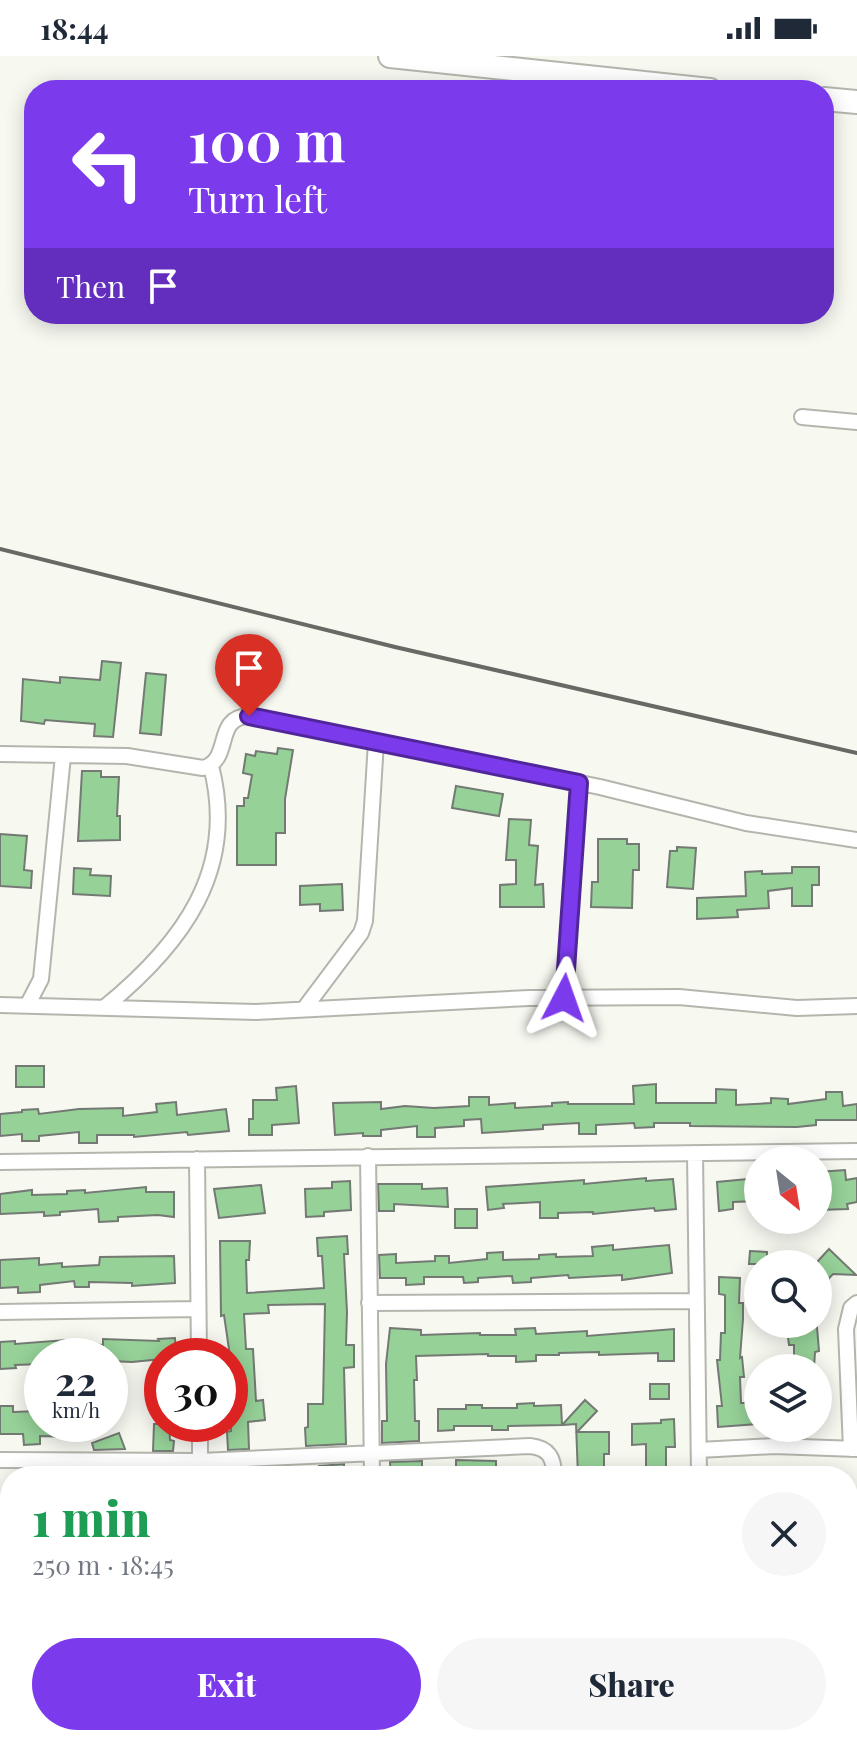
<!DOCTYPE html>
<html lang="en">
<head>
<meta charset="utf-8">
<style>
  :root { --surface:#fff; --page:#f6f6f7; --text:#1f2937; --muted:#747a83; --accent:#7c3aed }
  body { margin:0; font-family:"Playfair Display",serif; background:var(--page); color:var(--text); height:100vh; display:flex; flex-direction:column; font-size:30px; white-space:nowrap }
  * { box-sizing:border-box; margin:0 }
  p { font-size:26px; color:var(--muted) }
  .icon { flex:none; width:44px; height:44px; fill:none; stroke:currentColor; stroke-width:2; stroke-linecap:round; stroke-linejoin:round }
  .map { position:relative; flex:1; overflow:hidden }
  .side { position:absolute; left:0px; top:1410px; width:858px; height:280px; display:flex; flex-direction:column; background:var(--surface); border-radius:32px 32px 0 0; box-shadow:0 4px 20px #0003 }
  .side>* { flex:none }
  .banner { position:absolute; left:24px; top:24px; width:810px; height:244px; border-radius:32px; box-shadow:0 4px 20px #0003; background:#7c3aed; color:#fff; overflow:hidden }
  .needle { width:52px; rotate:150deg }
  .buttons { position:absolute; left:744px; top:1090px; display:grid; gap:16px }
  .buttons a { display:grid; place-items:center; width:88px; height:88px; border-radius:50%; background:var(--surface); box-shadow:0 4px 20px #0003; font-size:40px }
  .speed { position:absolute; left:24px; top:1282px; display:flex; gap:16px; font-size:40px; font-weight:700; text-align:center }
  .speed>* { display:grid; place-content:center; width:104px; height:104px; border-radius:50%; background:var(--surface); box-shadow:0 4px 20px #0003; line-height:1 }
  .speed small { font-size:20px; font-weight:400 }
  .speed .limit { border:12px solid #d22; background:#fff; color:#111 }
  .pin { position:absolute; display:grid; place-items:center; width:68px; height:68px; color:#fff; margin:-82px -34px; border-radius:50% 50% 50% 0; rotate:-45deg; box-shadow:0 0 8px #0007 }
  .pin .icon { rotate:45deg }
  .me { position:absolute; width:88px; margin:-44px; rotate:4deg; stroke-linejoin:round; filter:drop-shadow(0 0 6px #0008) }
  .turn { display:flex; align-items:center; gap:28px; height:168px; padding:0 32px; font-size:36px }
  .turn .icon { width:104px; height:104px; stroke-width:2.5 }
  .turn b { display:block; font-size:56px; line-height:68px }
  .then { display:flex; align-items:center; height:76px; padding:0 32px; background:#0003; gap:16px; font-size:30px }
  .round { display:grid; place-items:center; flex:none; width:84px; height:84px; border-radius:42px; background:var(--page) }
  .headline { display:flex; align-items:center; justify-content:space-between; height:136px; padding:0 32px }
  h1 { font-size:48px; font-weight:800; line-height:60px; color:#1e9e55 }
  .cta { display:flex; gap:16px; margin-top:auto; padding:16px 32px }
  .cta a { flex:1; height:92px; border-radius:48px; background:var(--accent); color:#fff; font-size:32px; font-weight:800; line-height:92px; text-align:center }
  .cta a+a { background:var(--page); color:var(--text) }
  .status { display:flex; justify-content:space-between; align-items:center; height:56px; padding:0 40px; background:var(--surface); direction:ltr }
  .status svg { height:22px; fill:currentColor }
  .map>svg:first-child { display:block }
</style>
</head>
<body>
<div class="status"><b>18:44</b><svg viewBox="0 0 49 12"><path d="M0 12V9h3v3zM5 12V6h3v6zM10 12V3h3v9zM15 12V0h3v12zM26 1h20v11H26zM47 4h2v5h-2z"/></svg></div>
<div class="map">
<svg width="857" height="1690" viewBox="0 0 857 1690">
  <rect width="100%" height="100%" fill="#f7f8f0"/>
  <path fill="#96d198" stroke="#737973" stroke-width="2" d="M 102,605 L 121,607 L 113,681 L 94,680 L 95,668 L 45,664 L 44,668 L 21,665 L 23,623 L 60,627 L 60,621 L 100,624 Z
    M 146,617 L 166,619 L 161,679 L 140,677 Z
    M 278,692 L 293,694 L 285,743 L 285,777 L 276,777 L 276,809 L 237,809 L 237,750 L 244,750 L 244,742 L 248,742 L 252,719 L 243,717 L 246,698 L 255,700 L 256,695 L 277,698 Z
    M 82,715 L 101,715 L 101,721 L 119,721 L 117,760 L 120,760 L 120,784 L 78,785 Z
    M 456,730 L 503,738 L 499,760 L 452,752 Z
    M 509,763 L 531,764 L 529,789 L 538,790 L 535,829 L 543,828 L 544,851 L 500,851 L 500,829 L 516,828 L 516,804 L 506,804 Z
    M 0,778 L 27,780 L 24,814 L 32,815 L 31,832 L 0,830 Z
    M 598,783 L 627,783 L 627,788 L 639,788 L 639,814 L 633,814 L 632,852 L 591,851 L 592,826 L 598,826 Z
    M 677,791 L 696,792 L 693,833 L 667,831 L 670,795 L 677,795 Z
    M 792,811 L 819,811 L 819,829 L 812,829 L 812,850 L 792,850 L 792,832 L 768,835 L 769,852 L 737,854 L 738,861 L 697,863 L 697,842 L 746,840 L 745,816 L 762,815 L 762,818 L 792,817 Z
    M 74,812 L 91,813 L 90,819 L 111,820 L 110,840 L 73,838 Z
    M 342,828 L 343,854 L 320,855 L 320,848 L 300,849 L 300,830 Z
    M 16,1010 L 44,1010 L 44,1031 L 16,1031 Z
    M 656,1028 L 656,1047 L 716,1047 L 716,1033 L 736,1034 L 736,1049 L 771,1047 L 771,1042 L 788,1043 L 788,1048 L 826,1043 L 826,1036 L 842,1036 L 843,1050 L 857,1048 L 857,1064 L 816,1064 L 816,1069 L 797,1071 L 690,1070 L 690,1067 L 654,1067 L 654,1071 L 635,1072 L 634,1067 L 596,1069 L 596,1078 L 579,1078 L 579,1067 L 543,1069 L 543,1073 L 482,1077 L 481,1063 L 464,1064 L 464,1070 L 435,1072 L 435,1081 L 417,1081 L 417,1070 L 381,1074 L 381,1080 L 363,1080 L 363,1077 L 335,1079 L 333,1047 L 381,1046 L 381,1053 L 405,1050 L 434,1052 L 469,1050 L 469,1041 L 489,1041 L 489,1049 L 515,1047 L 515,1052 L 552,1050 L 552,1047 L 568,1046 L 568,1048 L 634,1048 L 633,1030 Z
    M 296,1030 L 299,1067 L 272,1069 L 272,1079 L 249,1079 L 249,1063 L 253,1063 L 253,1044 L 277,1044 L 276,1032 Z
    M 176,1046 L 177,1059 L 226,1053 L 229,1075 L 188,1079 L 187,1076 L 134,1081 L 134,1079 L 97,1079 L 97,1087 L 79,1087 L 79,1076 L 39,1080 L 39,1085 L 22,1085 L 22,1078 L 0,1080 L 0,1058 L 22,1056 L 22,1054 L 38,1053 L 39,1058 L 79,1053 L 123,1052 L 123,1060 L 157,1056 L 156,1048 Z
    M 845,1114 L 846,1124 L 857,1122 L 857,1146 L 847,1148 L 848,1153 L 818,1154 L 818,1116 Z
    M 646,1122 L 646,1125 L 673,1123 L 676,1153 L 655,1155 L 654,1152 L 593,1158 L 593,1156 L 558,1157 L 558,1162 L 540,1162 L 540,1146 L 503,1148 L 504,1152 L 488,1154 L 486,1131 L 584,1124 L 584,1128 Z
    M 758,1122 L 758,1145 L 733,1146 L 733,1153 L 719,1155 L 717,1126 Z
    M 350,1125 L 351,1154 L 324,1156 L 324,1160 L 306,1161 L 305,1133 L 332,1132 L 332,1126 Z
    M 378,1128 L 422,1128 L 422,1133 L 447,1132 L 448,1151 L 394,1148 L 394,1155 L 379,1155 Z
    M 261,1129 L 265,1157 L 219,1162 L 214,1133 Z
    M 146,1131 L 146,1136 L 174,1136 L 174,1161 L 158,1159 L 118,1161 L 118,1165 L 99,1166 L 98,1153 L 60,1156 L 60,1159 L 44,1160 L 44,1156 L 0,1158 L 0,1138 L 32,1134 L 32,1139 L 67,1138 L 67,1135 L 85,1134 L 85,1137 Z
    M 455,1153 L 477,1153 L 477,1172 L 455,1172 Z
    M 347,1180 L 348,1198 L 344,1198 L 347,1256 L 346,1289 L 354,1289 L 354,1311 L 344,1312 L 346,1388 L 306,1390 L 305,1372 L 308,1371 L 308,1348 L 323,1348 L 325,1248 L 268,1249 L 269,1257 L 244,1258 L 246,1293 L 253,1293 L 256,1345 L 263,1344 L 265,1364 L 248,1366 L 249,1393 L 228,1394 L 227,1376 L 231,1375 L 230,1300 L 224,1259 L 221,1260 L 220,1185 L 250,1185 L 249,1204 L 246,1204 L 247,1237 L 324,1232 L 322,1200 L 318,1200 L 317,1182 Z
    M 613,1189 L 613,1194 L 669,1189 L 672,1217 L 622,1224 L 622,1219 L 569,1222 L 568,1219 L 531,1222 L 531,1226 L 513,1227 L 512,1220 L 478,1222 L 478,1226 L 464,1227 L 463,1221 L 424,1221 L 424,1228 L 406,1229 L 406,1222 L 380,1222 L 379,1199 L 396,1198 L 396,1207 L 435,1205 L 435,1200 L 449,1200 L 449,1207 L 487,1203 L 487,1197 L 503,1196 L 503,1204 L 539,1203 L 539,1199 L 556,1198 L 556,1201 L 593,1200 L 592,1191 Z
    M 829,1193 L 856,1219 L 833,1218 L 818,1234 L 818,1205 Z
    M 750,1195 L 767,1196 L 767,1208 L 749,1208 Z
    M 174,1200 L 175,1227 L 132,1230 L 132,1227 L 89,1226 L 89,1231 L 75,1231 L 74,1225 L 40,1229 L 40,1236 L 18,1237 L 18,1231 L 0,1232 L 0,1204 L 39,1202 L 39,1209 L 62,1207 L 62,1211 L 99,1209 L 100,1201 Z
    M 719,1221 L 740,1222 L 739,1247 L 743,1247 L 743,1263 L 740,1302 L 742,1301 L 744,1321 L 740,1321 L 741,1347 L 758,1347 L 758,1368 L 718,1371 L 717,1350 L 722,1350 L 717,1304 L 720,1304 L 721,1277 L 725,1277 L 725,1239 L 719,1238 Z
    M 817,1271 L 819,1295 L 815,1296 L 814,1312 L 794,1312 L 794,1289 L 789,1289 L 787,1273 Z
    M 390,1272 L 421,1274 L 421,1279 L 480,1277 L 480,1279 L 516,1279 L 515,1273 L 535,1272 L 536,1278 L 587,1275 L 587,1280 L 674,1273 L 674,1305 L 658,1305 L 658,1297 L 599,1299 L 599,1296 L 559,1297 L 559,1299 L 536,1299 L 536,1305 L 516,1306 L 516,1300 L 488,1300 L 488,1298 L 416,1300 L 417,1324 L 414,1324 L 415,1365 L 419,1365 L 419,1385 L 382,1387 L 382,1365 L 387,1365 L 386,1308 Z
    M 175,1282 L 176,1300 L 162,1300 L 162,1303 L 132,1306 L 110,1305 L 110,1300 L 40,1300 L 41,1308 L 15,1309 L 16,1312 L 0,1313 L 0,1286 L 15,1285 L 15,1288 L 66,1284 L 66,1286 L 103,1289 L 103,1283 L 159,1285 L 158,1283 Z
    M 650,1328 L 669,1328 L 669,1343 L 650,1343 Z
    M 585,1344 L 597,1355 L 577,1376 L 609,1376 L 609,1398 L 604,1398 L 604,1420 L 578,1420 L 576,1368 L 562,1369 Z
    M 534,1347 L 534,1350 L 561,1349 L 562,1369 L 508,1370 L 508,1374 L 492,1374 L 492,1370 L 454,1370 L 454,1374 L 438,1375 L 438,1353 L 466,1353 L 466,1349 L 482,1349 L 482,1352 L 517,1352 L 517,1348 Z
    M 0,1350 L 13,1350 L 13,1356 L 39,1355 L 39,1368 L 70,1368 L 70,1381 L 40,1380 L 40,1388 L 24,1389 L 23,1378 L 0,1378 Z
    M 674,1363 L 675,1391 L 666,1391 L 666,1420 L 646,1420 L 646,1388 L 632,1389 L 632,1368 L 661,1367 L 661,1364 Z
    M 154,1368 L 169,1368 L 170,1384 L 174,1385 L 173,1395 L 153,1395 Z
    M 119,1377 L 125,1393 L 94,1394 L 92,1387 Z
    M 456,1404 L 496,1405 L 496,1420 L 456,1420 Z
    M 422,1405 L 422,1420 L 391,1420 L 390,1406 Z
    M 344,1408 L 344,1420 L 319,1420 L 319,1410 Z
    M 290,1411 L 290,1420 L 276,1420 L 276,1412 Z
    M 252,1413 L 252,1420 L 232,1420 L 232,1414 Z"/>
  <g fill="none" stroke-linecap="round" stroke-linejoin="round">
    <defs>
      <path id="minor" d="M 802,361 L 857,366
        M 0,698 L 127,700 L 203,712 C 233,704 213,661 249,660 L 600,731 L 746,767 L 857,784
        M 564,942 L 579,727
        M 28,948 L 41,923 L 63,700
        M 0,949 L 256,956 L 529,942 L 679,941 L 797,952 L 857,950
        M 105,951 C 182,888 238,814 211,710
        M 304,953 L 361,877 L 365,865 L 376,686
        M 695,1097 L 699,1420
        M 368,1100 L 372,1420
        M 197,1103 L 199,1300
        M 0,1106 L 857,1095
        M 369,1247 L 696,1245
        M 0,1256 L 198,1253
        M 200,1368 L 200,1420
        M 851,1393 L 846,1273 L 851,1252 L 857,1247
        M 699,1394 L 774,1390 L 857,1393
        M 0,1404 L 200,1405 L 530,1390 C 549,1392 554,1402 554,1420
        M 0,1575 L 10,1574
        M 848,1633 L 857,1630
        M 204,1680 L 205,1690
        M 376,1680 L 376,1690
        M 703,1680 L 703,1690"/>
      <path id="highway" d="M 390,0 L 710,34
        M 824,43 L 857,46"/>
    </defs>
    <use href="#minor" stroke="#b4b6ae" stroke-width="18"/>
    <use href="#highway" stroke="#b4b6ae" stroke-width="26"/>
    <use href="#minor" stroke="#fff" stroke-width="14"/>
    <use href="#highway" stroke="#fff" stroke-width="22"/>
    <path stroke="#686864" stroke-width="4" d="M 0,493 L 395,591 L 857,697"/>
  </g>
  <g fill="none" stroke-linecap="round" stroke-linejoin="round">
    <defs>
      <path id="route" d="M 249,660 L 579,727 L 564,942"/>
    </defs>
    <use href="#route" stroke="#51269a" stroke-width="20"/>
    <use href="#route" stroke="#7c3aed" stroke-width="14"/>
  </g>
</svg>
<div class="buttons">
<a><svg class="needle" viewBox="-14 -14 28 28"><path d="M0-13l5 13h-10z" fill="#e53935"/><path d="M0 13l5-13h-10z" fill="#747a83"/></svg></a>
<a><svg class="icon" aria-label="search" viewBox="0 0 24 24"><circle cx="10" cy="10" r="6"/><path d="M15 15l6 6"/></svg></a>
<a><svg class="icon" aria-label="layers" viewBox="0 0 24 24"><path d="M12 4l9 5-9 5-9-5zM3 14l9 5 9-5"/></svg></a>
</div>
<div class="speed"><div>22<small>km/h</small></div><div class="limit">30</div></div>
<div class="pin" style="left:249px;top:660px;background:#d93025"><svg class="icon" aria-label="arrive" viewBox="0 0 24 24"><path d="M6 21V4h12l-3 4 3 4H6"/></svg></div>
<svg class="me" style="left:564px;top:942px" viewBox="-20 -20 40 40"><path d="M0-17L14 15 0 8-14 15z" fill="#7c3aed" stroke="#fff" stroke-width="4"/></svg>
<div class="banner">
<div class="turn"><svg class="icon" aria-label="left" viewBox="0 0 24 24"><path d="M17 20v-9H6M10 6l-5 5 5 5"/></svg><div><b>100 m</b>Turn left</div></div>
<div class="then">Then<svg class="icon" aria-label="arrive" viewBox="0 0 24 24"><path d="M6 21V4h12l-3 4 3 4H6"/></svg></div>
</div>
<section class="side">
<div class="headline"><div><h1>1 min</h1><p>250 m · 18:45</p></div><a class="round"><svg class="icon" aria-label="close" viewBox="0 0 24 24"><path d="M6 6l12 12M18 6L6 18"/></svg></a></div>
<div class="cta"><a>Exit</a><a>Share</a></div>
</section>
</div>
</body>
</html>
